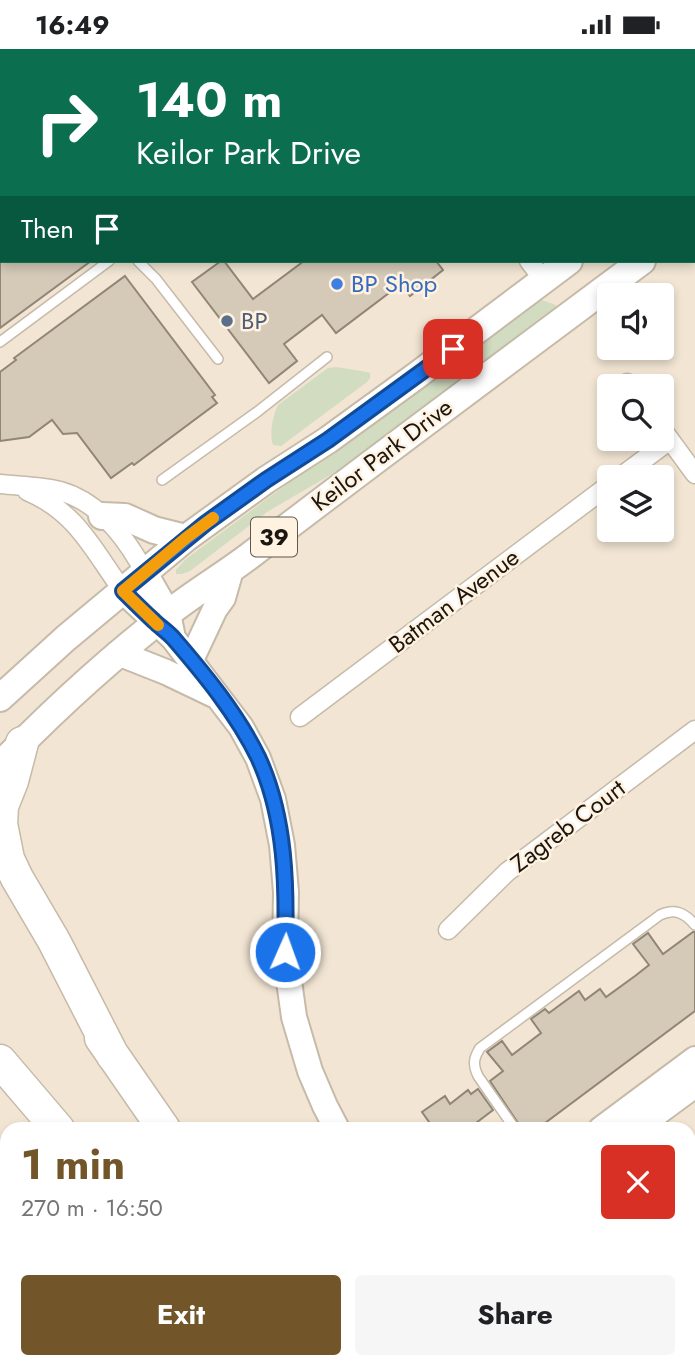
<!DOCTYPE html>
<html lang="en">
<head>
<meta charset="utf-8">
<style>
  :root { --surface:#fff; --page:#f6f6f6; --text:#202124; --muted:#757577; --accent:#725629 }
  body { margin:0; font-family:Jost,sans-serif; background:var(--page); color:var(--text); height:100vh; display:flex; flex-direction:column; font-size:26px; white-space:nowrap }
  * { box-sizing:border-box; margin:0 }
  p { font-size:23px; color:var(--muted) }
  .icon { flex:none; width:38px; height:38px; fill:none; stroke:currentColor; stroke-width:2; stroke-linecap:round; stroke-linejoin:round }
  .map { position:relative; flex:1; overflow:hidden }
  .panel { position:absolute; left:0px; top:1073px; width:696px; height:247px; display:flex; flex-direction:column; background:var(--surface); border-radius:21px 21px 0 0; box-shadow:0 4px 10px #0003 }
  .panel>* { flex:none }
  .hud { position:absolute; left:0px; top:0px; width:696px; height:214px; box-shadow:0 4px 10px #0003; background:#0b6e4f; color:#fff; overflow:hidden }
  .tools { position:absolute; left:597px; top:234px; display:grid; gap:14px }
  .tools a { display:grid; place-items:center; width:77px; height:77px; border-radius:7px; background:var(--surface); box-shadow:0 4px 10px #0003; font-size:35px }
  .pin { position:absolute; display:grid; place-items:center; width:60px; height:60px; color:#fff; margin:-30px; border-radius:14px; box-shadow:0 4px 10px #0006 }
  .me { position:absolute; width:77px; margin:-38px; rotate:2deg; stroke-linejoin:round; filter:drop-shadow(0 0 5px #0008) }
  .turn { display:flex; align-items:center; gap:24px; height:147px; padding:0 21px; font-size:32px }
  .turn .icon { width:91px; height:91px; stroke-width:2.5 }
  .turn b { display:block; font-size:49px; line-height:60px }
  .then { display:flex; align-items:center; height:66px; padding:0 21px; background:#0003; gap:14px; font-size:26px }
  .round { display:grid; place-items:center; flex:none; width:74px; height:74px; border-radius:7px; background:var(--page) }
  .overview { display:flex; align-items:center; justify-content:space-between; height:119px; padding:0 21px }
  h1 { font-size:42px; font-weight:700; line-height:52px; color:var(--accent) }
  .primary-button { display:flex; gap:14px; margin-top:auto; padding:14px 21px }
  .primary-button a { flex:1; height:80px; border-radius:7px; background:var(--accent); color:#fff; font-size:28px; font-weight:700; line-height:80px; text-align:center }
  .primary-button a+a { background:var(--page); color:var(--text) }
  .status { display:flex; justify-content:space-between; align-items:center; height:49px; padding:0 35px; background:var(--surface); direction:ltr }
  .status svg { height:19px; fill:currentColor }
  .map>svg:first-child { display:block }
</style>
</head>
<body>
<div class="status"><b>16:49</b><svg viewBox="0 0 49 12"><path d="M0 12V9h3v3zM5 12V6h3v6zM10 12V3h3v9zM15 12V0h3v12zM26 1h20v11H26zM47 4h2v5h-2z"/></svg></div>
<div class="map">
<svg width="695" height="1318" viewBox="0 0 695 1318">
  <rect width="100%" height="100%" fill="#f2e5d3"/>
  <path fill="#d1dcc1" d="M 539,250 L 556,256 L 556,260 L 354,412 L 267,463 L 190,522 L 182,525 L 176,525 L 176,521 L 186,510 L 534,252 Z
    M 336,318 L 367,323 L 370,324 L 370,329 L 367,333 L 281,397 L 273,396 C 269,385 273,366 278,356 L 328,319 Z"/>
  <path fill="#d5c9b8" stroke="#918575" stroke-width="2" d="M 0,212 L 91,212 L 0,279 Z
    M 221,212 L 224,212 L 253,250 L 304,212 L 436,212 L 443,221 L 410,247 L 401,235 L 336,284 L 322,266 L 284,295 L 297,312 L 269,334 L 192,233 Z
    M 125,227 L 215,346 L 212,348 L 217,354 L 134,416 L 132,414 L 111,429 L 77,384 L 63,385 L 52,371 L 29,388 L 0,392 L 0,323 L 16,311 L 14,309 Z
    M 693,883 L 695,883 L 695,962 L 537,1080 L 522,1080 L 490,1032 L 503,1022 L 487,1003 L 502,992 L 512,1006 L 541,984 L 531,970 L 545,960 L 549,964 L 579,942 L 585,951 L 600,940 L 606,948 L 635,927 L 649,916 L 633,895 L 648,884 L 663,905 Z
    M 478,1040 L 493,1061 L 468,1080 L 434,1080 L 422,1063 L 445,1047 L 450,1055 L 468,1041 L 471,1045 Z"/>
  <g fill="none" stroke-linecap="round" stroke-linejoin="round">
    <defs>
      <path id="lane" d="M 138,212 L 156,230 L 218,310
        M 0,293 L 109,212
        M 162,431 L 257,363 L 327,308
        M 515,1080 L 478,1027 C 473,1016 473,1010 480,999 L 660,866 C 675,859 685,864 695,876"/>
      <path id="street" d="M 377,0 L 379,2
        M 529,212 L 543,230
        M 627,334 L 630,338
        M 662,380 L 695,425
        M 619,429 L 670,391
        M 0,435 C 19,437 41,437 60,442 C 99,453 127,490 145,524
        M 27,442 C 77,463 93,501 123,542
        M 300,668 L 609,436
        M 448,881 L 507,823 L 695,681"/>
      <path id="secondary" d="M 145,524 L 168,564 L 172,584
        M 123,542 L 173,589 L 241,678 L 258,709 L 273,750 L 282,796 L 286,843 L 285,903 L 294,968 L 310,1022 L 325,1057 L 337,1080
        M 118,604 L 166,623 L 214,646
        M 191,611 L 215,560 L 223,549 L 231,521
        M 601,1080 L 695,1010
        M 635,1080 L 695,1036
        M 487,1312 L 491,1318
        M 514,1312 L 518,1318"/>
      <path id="primary" d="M 102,467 L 125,468 L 154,481 L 186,489
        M 0,649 L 66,589 L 186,489 L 266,431 L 328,391 L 416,327 L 569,212
        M 8,708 C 59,656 113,607 170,563 C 197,542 226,525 252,505 C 381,406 512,309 642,212"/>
      <path id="highway" d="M 22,694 L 12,732 L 2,757 L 1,775 L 8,810 L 17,829 L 54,892 L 113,1007
        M 101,989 L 164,1080
        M 0,1012 L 58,1080
        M 0,1158 L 7,1167
        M 0,1269 L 7,1275
        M 50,1312 L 57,1318
        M 158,1312 L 164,1318
        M 269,1312 L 275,1318
        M 347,1312 L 352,1318"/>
    </defs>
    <use href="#lane" stroke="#c6baa9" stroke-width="12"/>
    <use href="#street" stroke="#c6baa9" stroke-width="21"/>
    <use href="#secondary" stroke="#c6baa9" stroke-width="28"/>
    <use href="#primary" stroke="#c6baa9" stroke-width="30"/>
    <use href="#highway" stroke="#c6baa9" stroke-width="35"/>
    <use href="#lane" stroke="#fff" stroke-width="9"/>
    <use href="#street" stroke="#fff" stroke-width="18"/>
    <use href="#secondary" stroke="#fff" stroke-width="24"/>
    <use href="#primary" stroke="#fff" stroke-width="26"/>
    <use href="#highway" stroke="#fff" stroke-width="32"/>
  </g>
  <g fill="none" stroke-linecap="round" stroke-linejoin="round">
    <defs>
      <path id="route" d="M 285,903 C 287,838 286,768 258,708 C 237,665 205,626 174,590 C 168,583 160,578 154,572 C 143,562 133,552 123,542 L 206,474 L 266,431 L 328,391 L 453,300"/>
    </defs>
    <use href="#route" stroke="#114b97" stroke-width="18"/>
    <use href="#route" stroke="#1a73e8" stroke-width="12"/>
    <path stroke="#f59e0b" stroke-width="12" d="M 158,576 L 123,542 L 186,489 L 213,469"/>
  </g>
  <circle fill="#3f7fe0" stroke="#fff2e0" stroke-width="2.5" cx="337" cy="235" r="7"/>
  <circle fill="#5c6f8a" stroke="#fff2e0" stroke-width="2.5" cx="227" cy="272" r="7"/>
  <g text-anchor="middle" stroke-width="5" stroke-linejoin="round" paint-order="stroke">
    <rect fill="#fff2e0" stroke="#5f584e" stroke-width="2" x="251" y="468.5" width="46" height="39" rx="5"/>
    <g font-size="23" font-weight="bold" fill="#1b1610">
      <text x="274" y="496">39</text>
    </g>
    <g font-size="24" fill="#366cbe" stroke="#fff2e0" text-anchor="start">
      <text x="351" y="243">BP Shop</text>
    </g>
    <g font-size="24" fill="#4e5e75" stroke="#fff2e0" text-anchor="start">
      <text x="241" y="280">BP</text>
    </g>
    <g font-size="24" fill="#1b1610" stroke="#fff2e0">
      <text transform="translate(382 406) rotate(-37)" y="8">Keilor Park Drive</text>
      <text transform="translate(454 552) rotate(-37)" y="8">Batman Avenue</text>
      <text transform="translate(568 777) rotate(-37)" y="8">Zagreb Court</text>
    </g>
  </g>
</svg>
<div class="tools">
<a><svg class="icon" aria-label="sound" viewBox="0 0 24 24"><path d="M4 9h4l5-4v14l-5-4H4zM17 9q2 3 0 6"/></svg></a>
<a><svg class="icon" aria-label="search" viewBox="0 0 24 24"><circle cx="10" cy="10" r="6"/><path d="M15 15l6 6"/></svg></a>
<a><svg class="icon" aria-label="layers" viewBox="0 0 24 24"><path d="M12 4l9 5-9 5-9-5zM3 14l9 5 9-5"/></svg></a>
</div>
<div class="pin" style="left:453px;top:300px;background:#d93025"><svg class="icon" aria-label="arrive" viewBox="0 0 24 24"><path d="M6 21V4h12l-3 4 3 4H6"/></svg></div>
<svg class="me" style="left:285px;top:903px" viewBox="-20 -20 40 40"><circle r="17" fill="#1a73e8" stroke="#fff" stroke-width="3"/><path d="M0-11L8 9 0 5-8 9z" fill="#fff"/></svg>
<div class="hud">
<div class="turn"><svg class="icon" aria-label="right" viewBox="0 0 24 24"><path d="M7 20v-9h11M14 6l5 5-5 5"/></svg><div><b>140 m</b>Keilor Park Drive</div></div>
<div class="then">Then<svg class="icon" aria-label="arrive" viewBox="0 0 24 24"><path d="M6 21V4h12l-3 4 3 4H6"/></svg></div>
</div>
<section class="panel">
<div class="overview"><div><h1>1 min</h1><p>270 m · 16:50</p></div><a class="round" style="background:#d93025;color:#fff"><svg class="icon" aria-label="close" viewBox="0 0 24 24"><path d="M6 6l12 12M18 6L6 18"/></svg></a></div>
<div class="primary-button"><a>Exit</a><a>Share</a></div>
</section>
</div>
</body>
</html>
